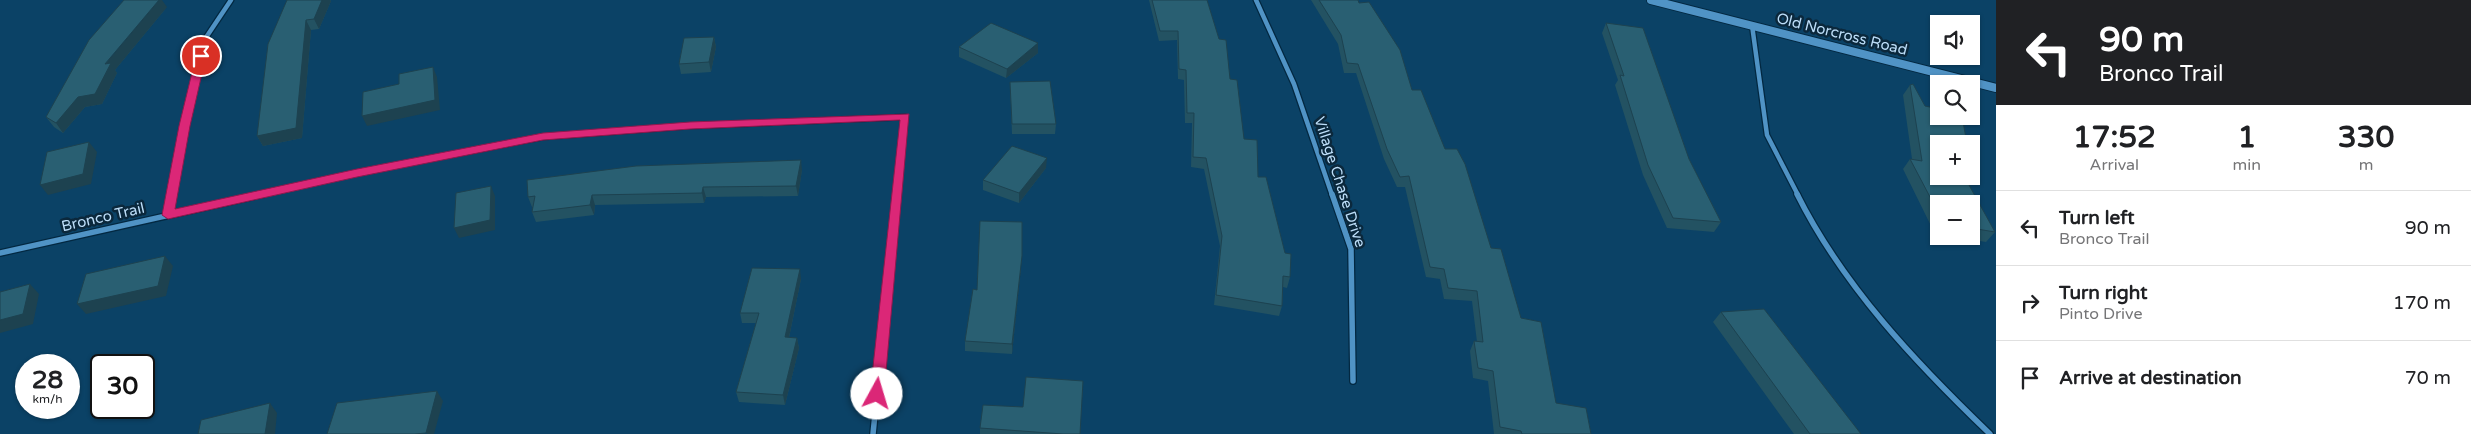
<!DOCTYPE html>
<html lang="en">
<head>
<meta charset="utf-8">
<style>
  :root { --surface:#fff; --page:#f6f6f6; --text:#202124; --muted:#757577; --line:#e0e0e0 }
  body { margin:0; font-family:"Varela Round",sans-serif; background:var(--page); color:var(--text); height:100vh; display:flex; flex-direction:column; font-size:19px; white-space:nowrap }
  * { box-sizing:border-box; margin:0 }
  p { font-size:16px; color:var(--muted) }
  .icon { flex:none; width:28px; height:28px; fill:none; stroke:currentColor; stroke-width:2; stroke-linecap:round; stroke-linejoin:round }
  .map { position:relative; flex:1; overflow:hidden }
  .side { display:flex; flex-direction:column; background:var(--surface); width:475px }
  .side>* { flex:none }
  .banner { background:#202124; color:#fff; overflow:hidden }
  .controls { position:absolute; left:1930px; top:15px; display:grid; gap:10px }
  .controls a { display:grid; place-items:center; width:50px; height:50px; border-radius:0px; background:var(--surface); box-shadow:0 1px 4px #0004; font-size:25px }
  .speed { position:absolute; left:15px; top:354px; display:flex; gap:10px; font-size:25px; font-weight:700; text-align:center }
  .speed>* { display:grid; place-content:center; width:65px; height:65px; border-radius:50%; background:var(--surface); box-shadow:0 1px 4px #0004; line-height:1 }
  .speed small { font-size:12px; font-weight:400 }
  .speed .limit { border:2px solid #111; border-radius:8px; background:#fff; color:#111 }
  .pin { position:absolute; display:grid; place-items:center; width:42px; height:42px; color:#fff; margin:-21px; border:2px solid #fff; border-radius:50%; box-shadow:0 1px 5px #0007 }
  .me { position:absolute; width:55px; margin:-28px; rotate:6deg; stroke-linejoin:round; filter:drop-shadow(0 0 4px #0008) }
  .turn { display:flex; align-items:center; gap:18px; height:105px; padding:0 20px; font-size:22px }
  .turn .icon { width:65px; height:65px; stroke-width:2.5 }
  .turn b { display:block; font-size:35px; line-height:42px }
  .eta { display:flex; justify-content:space-evenly; align-items:center; height:85px; text-align:center }
  .eta b { font-size:30px; font-weight:800; line-height:35px }
  ul { padding:0; list-style:none }
  li { display:flex; align-items:center; gap:15px; height:75px; padding:0 20px; border-top:1px solid var(--line) }
  li div { flex:1 }
  li b { display:block; font-size:19px }
  li em { font-style:normal }
  main { display:flex; flex:1; min-height:0 }
  .map>svg:first-child { display:block }
</style>
</head>
<body>
<main>
<div class="map">
<svg width="1996" height="434" viewBox="0 0 1996 434">
  <rect width="100%" height="100%" fill="#0b4266"/>
  <g fill="none" stroke-linecap="round" stroke-linejoin="round">
    <defs>
      <path id="minor-far1" d="M 1256,0 L 1294,84 L 1332,195
        M 1752,25 L 1767,135 L 1798,195
        M 172,195 L 205,39 L 231,0
        M 258,195 L 357,173 L 543,137 L 690,126 L 905,117 L 897,195"/>
      <path id="minor" d="M 1332,194 L 1351,249 L 1353,381
        M 1797,194 C 1843,286 1916,363 1990,434
        M 168,215 L 172,194
        M 0,253 L 264,194
        M 873,434 L 897,194"/>
      <path id="tertiary" d="M 1651,0 L 1996,88"/>
    </defs>
    <use href="#minor-far1" stroke="#032841" stroke-width="7"/>
    <use href="#minor" stroke="#032841" stroke-width="8"/>
    <use href="#tertiary" stroke="#032841" stroke-width="10"/>
    <use href="#minor-far1" stroke="#5093c5" stroke-width="4.5"/>
    <use href="#minor" stroke="#5093c5" stroke-width="5.5"/>
    <use href="#tertiary" stroke="#5093c5" stroke-width="8"/>
  </g>
  <path fill="#235262" d="M 287,0 L 330,0 L 331,1 L 319,29 L 311,30 L 302,138 L 263,146 L 257,136 Z
    M 1149,0 L 1207,0 L 1230,79 L 1244,139 L 1258,177 L 1290,277 L 1287,288 L 1283,287 L 1282,306 L 1279,316 L 1214,305 L 1220,246 L 1204,169 L 1191,167 L 1192,123 L 1185,123 L 1184,80 L 1178,79 L 1177,40 L 1159,41 Z
    M 1311,0 L 1358,0 L 1359,3 L 1412,90 L 1445,149 L 1491,248 L 1556,403 L 1591,434 L 1494,434 L 1488,381 L 1473,378 L 1470,351 L 1474,341 L 1477,342 L 1472,301 L 1444,299 L 1440,279 L 1426,277 L 1405,187 L 1397,187 L 1384,159 L 1356,73 L 1344,73 L 1338,44 Z
    M 167,7 L 115,70 L 117,73 L 102,104 L 85,107 L 63,133 L 54,127 L 46,117 Z
    M 1606,23 L 1689,159 L 1721,222 L 1714,232 L 1667,228 L 1643,175 L 1615,85 L 1618,80 L 1602,33 Z
    M 714,37 L 716,47 L 711,72 L 681,74 L 679,64 Z
    M 959,47 L 1038,53 L 1006,78 L 959,57 Z
    M 1010,82 L 1056,124 L 1055,134 L 1012,134 Z
    M 1910,85 L 1939,144 L 1995,232 L 1986,242 L 1950,236 L 1971,236 L 1971,204 L 1939,204 L 1939,235 L 1935,234 L 1903,169 L 1910,159 L 1912,159 L 1903,95 Z
    M 1046,168 L 1019,203 L 983,190 L 983,180 Z
    M 802,170 L 798,196 L 706,197 L 704,203 L 595,205 L 594,215 L 536,222 L 532,212 L 533,207 L 532,207 L 528,197 Z
    M 1021,267 L 1012,354 L 965,351 L 965,341 Z
    M 801,279 L 789,338 L 797,338 L 799,348 L 785,405 L 739,402 L 736,392 L 756,323 L 742,323 L 740,313 Z
    M 1721,312 L 1861,434 L 1794,434 L 1713,322 Z
    M 980,428 L 1080,434 L 980,434 Z"/>
  <path fill="#1d4250" d="M 159,0 L 162,0 L 167,7 L 115,70 L 117,73 L 102,104 L 85,107 L 63,133 L 56,123 Z
    M 322,0 L 330,0 L 331,1 L 319,29 L 314,19 Z
    M 306,20 L 311,30 L 302,138 L 263,146 L 257,136 Z
    M 714,37 L 716,47 L 711,72 L 709,62 Z
    M 1038,43 L 1038,53 L 1006,78 L 1007,69 Z
    M 433,67 L 437,77 L 440,110 L 367,126 L 362,116 Z
    M 89,142 L 97,152 L 91,184 L 48,195 L 40,185 Z
    M 1047,158 L 1046,168 L 1019,203 L 1019,193 Z
    M 801,160 L 802,170 L 798,196 L 796,186 Z
    M 491,186 L 495,196 L 495,230 L 459,238 L 454,228 Z
    M 703,187 L 706,197 L 704,203 L 702,193 Z
    M 592,195 L 595,205 L 594,215 L 590,205 Z
    M 165,256 L 173,266 L 166,296 L 86,314 L 77,304 Z
    M 1022,256 L 1021,267 L 1012,354 L 1012,344 Z
    M 800,269 L 801,279 L 787,347 L 785,337 Z
    M 30,284 L 39,294 L 33,324 L 0,333 L 0,320 Z
    M 797,338 L 799,348 L 785,405 L 783,395 Z
    M 437,391 L 443,401 L 434,434 L 427,434 L 426,433 Z
    M 270,403 L 277,413 L 275,434 L 265,434 Z"/>
  <path fill="#295f72" stroke="#1d4250" d="M 124,0 L 159,0 L 105,64 L 111,63 L 95,94 L 78,97 L 56,123 L 46,117 L 89,40 Z
    M 287,0 L 322,0 L 314,19 L 306,20 L 296,128 L 257,136 L 268,44 Z
    M 1152,0 L 1207,0 L 1219,39 L 1226,40 L 1230,79 L 1237,80 L 1244,139 L 1257,140 L 1258,177 L 1266,177 L 1285,253 L 1291,254 L 1290,277 L 1283,276 L 1282,306 L 1216,295 L 1222,236 L 1206,158 L 1193,157 L 1194,113 L 1187,113 L 1186,70 L 1179,69 L 1178,31 L 1160,31 Z
    M 1319,0 L 1358,0 L 1359,3 L 1369,2 L 1400,50 L 1412,90 L 1421,90 L 1445,149 L 1457,149 L 1465,164 L 1491,248 L 1501,249 L 1521,318 L 1541,322 L 1556,403 L 1586,408 L 1591,434 L 1522,434 L 1521,431 L 1500,427 L 1493,371 L 1478,368 L 1474,341 L 1483,342 L 1477,291 L 1448,288 L 1444,269 L 1430,267 L 1409,176 L 1400,177 L 1387,149 L 1358,64 L 1347,63 L 1341,35 Z
    M 991,23 L 1038,43 L 1007,69 L 959,47 Z
    M 1606,23 L 1643,28 L 1689,159 L 1721,222 L 1673,218 L 1648,165 L 1620,75 L 1624,76 Z
    M 714,37 L 709,62 L 679,64 L 684,38 Z
    M 433,67 L 435,100 L 362,116 L 363,92 L 399,84 L 399,74 Z
    M 1050,81 L 1056,124 L 1012,124 L 1010,82 Z
    M 1913,84 L 1925,106 L 1939,109 L 1939,116 L 1962,116 L 1967,144 L 1939,144 L 1939,176 L 1964,176 L 1995,232 L 1971,228 L 1971,204 L 1939,204 L 1939,214 L 1910,159 L 1922,161 L 1910,85 Z
    M 89,142 L 83,174 L 40,185 L 47,152 Z
    M 1012,146 L 1047,158 L 1019,193 L 983,180 Z
    M 801,160 L 796,186 L 703,187 L 702,193 L 592,195 L 590,205 L 532,212 L 535,196 L 528,197 L 527,180 L 636,166 Z
    M 491,186 L 490,220 L 454,228 L 456,193 Z
    M 980,221 L 1022,222 L 1022,256 L 1012,344 L 965,341 L 973,289 L 977,290 Z
    M 165,256 L 158,286 L 77,304 L 86,274 Z
    M 752,268 L 800,269 L 785,337 L 797,338 L 783,395 L 736,392 L 759,313 L 740,313 Z
    M 30,284 L 23,314 L 0,320 L 0,292 Z
    M 1764,309 L 1861,434 L 1810,434 L 1721,312 Z
    M 1026,377 L 1083,381 L 1080,434 L 1063,434 L 980,428 L 983,405 L 1023,407 Z
    M 437,391 L 426,433 L 415,434 L 327,434 L 337,403 Z
    M 270,403 L 265,434 L 198,434 L 201,420 Z"/>
  <path fill="#db2777" stroke="#8e194d" d="M 201,53 L 206,56 L 190,126 L 175,209 L 357,169 L 543,133 L 690,122 L 909,114 L 884,394 L 877,400 L 870,394 L 900,120 L 690,129 L 543,140 L 357,177 L 168,219 L 162,215 L 179,126 L 196,56 Z"/>
  <g text-anchor="middle" stroke-width="5" stroke-linejoin="round" paint-order="stroke">
    <g font-size="15" fill="#bddef9" stroke="#0b283c">
      <text transform="translate(1842 34) rotate(14)" y="5">Old Norcross Road</text>
      <text transform="translate(1340 182) rotate(72)" y="5">Village Chase Drive</text>
      <text transform="translate(103 217) rotate(-13)" y="5">Bronco Trail</text>
    </g>
  </g>
</svg>
<div class="controls">
<a><svg class="icon" aria-label="sound" viewBox="0 0 24 24"><path d="M4 9h4l5-4v14l-5-4H4zM17 9q2 3 0 6"/></svg></a>
<a><svg class="icon" aria-label="search" viewBox="0 0 24 24"><circle cx="10" cy="10" r="6"/><path d="M15 15l6 6"/></svg></a>
<a>+</a>
<a>−</a>
</div>
<div class="speed"><div>28<small>km/h</small></div><div class="limit">30</div></div>
<div class="pin" style="left:201px;top:56px;background:#d93025"><svg class="icon" aria-label="arrive" viewBox="0 0 24 24"><path d="M6 21V4h12l-3 4 3 4H6"/></svg></div>
<svg class="me" style="left:877px;top:394px" viewBox="-20 -20 40 40"><circle r="19" fill="#fff"/><path d="M0-13L10 11 0 6-10 11z" fill="#db2777"/></svg>
</div>
<section class="side">
<div class="banner">
<div class="turn"><svg class="icon" aria-label="left" viewBox="0 0 24 24"><path d="M17 20v-9H6M10 6l-5 5 5 5"/></svg><div><b>90 m</b>Bronco Trail</div></div>
</div>
<div class="eta">
<div><b>17:52</b><p>Arrival</p></div>
<div><b>1</b><p>min</p></div>
<div><b>330</b><p>m</p></div>
</div>
<ul>
<li><svg class="icon" aria-label="left" viewBox="0 0 24 24"><path d="M17 20v-9H6M10 6l-5 5 5 5"/></svg><div><b>Turn left</b><p>Bronco Trail</p></div><em>90 m</em></li>
<li><svg class="icon" aria-label="right" viewBox="0 0 24 24"><path d="M7 20v-9h11M14 6l5 5-5 5"/></svg><div><b>Turn right</b><p>Pinto Drive</p></div><em>170 m</em></li>
<li><svg class="icon" aria-label="arrive" viewBox="0 0 24 24"><path d="M6 21V4h12l-3 4 3 4H6"/></svg><div><b>Arrive at destination</b></div><em>70 m</em></li>
</ul>
</section>
</main>
</body>
</html>
